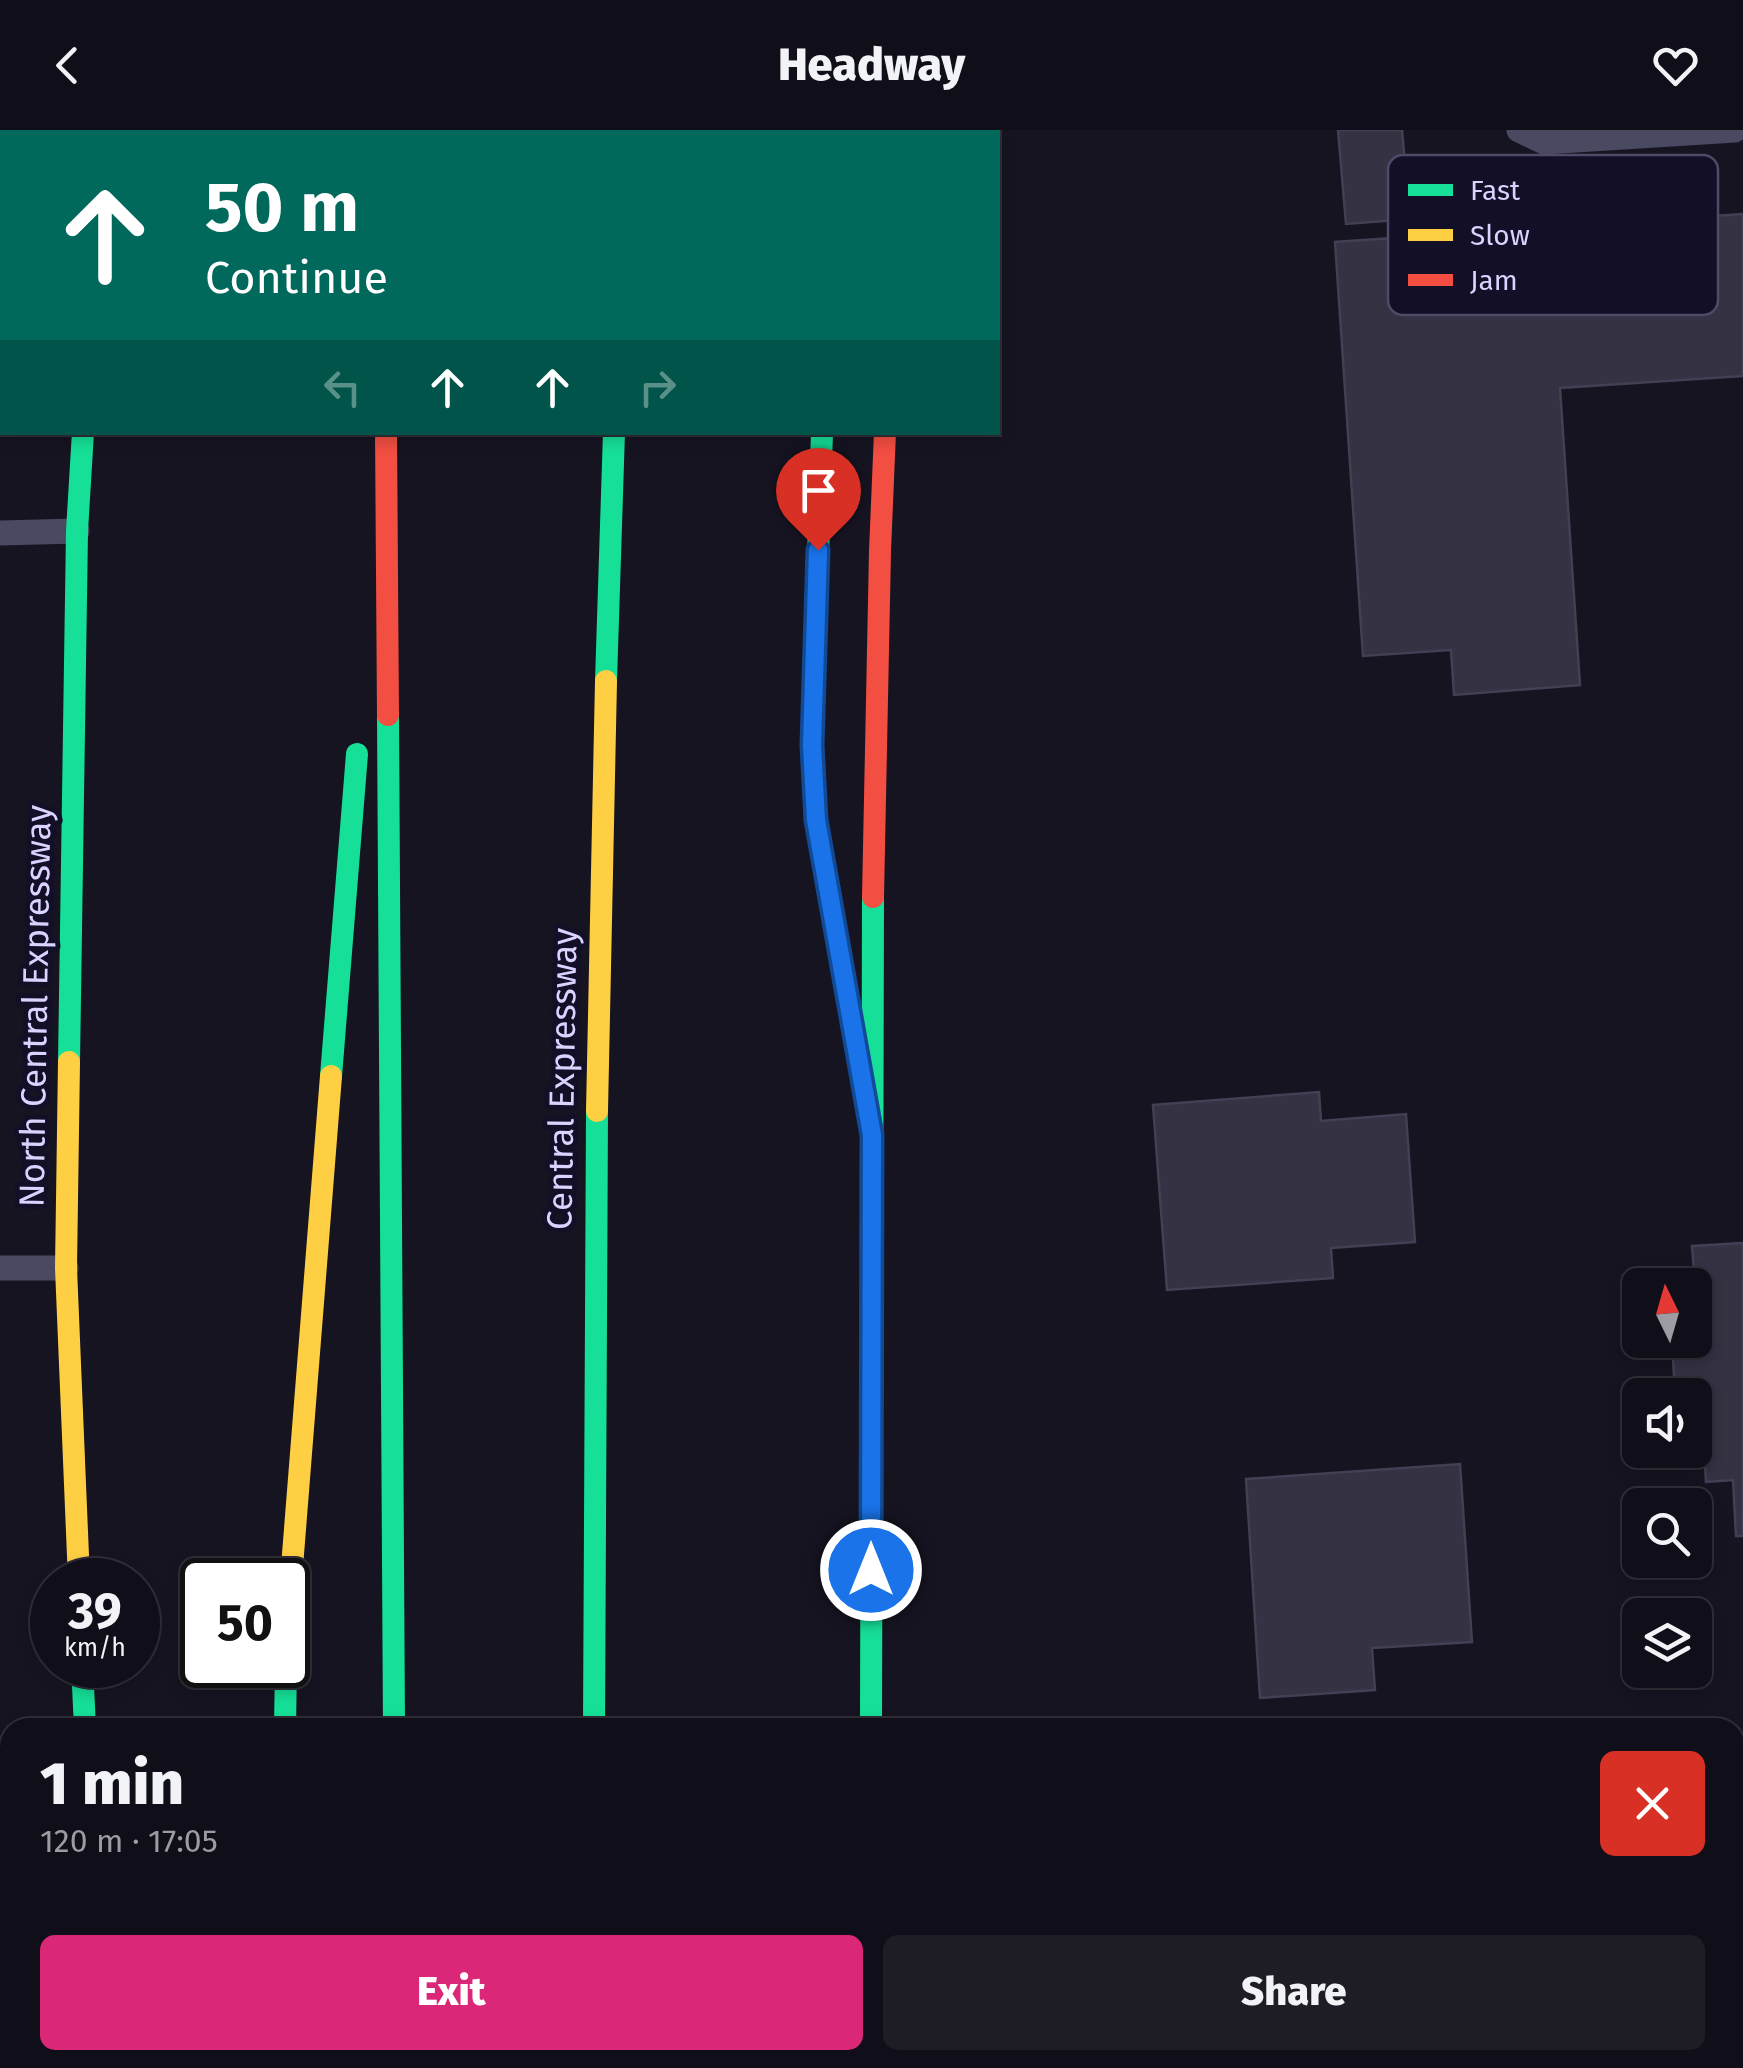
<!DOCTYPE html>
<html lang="en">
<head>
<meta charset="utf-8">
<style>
  :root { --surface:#100f19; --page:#1e1d26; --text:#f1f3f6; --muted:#9c9ca2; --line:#302f38; --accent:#db2777 }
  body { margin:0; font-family:"Fira Sans",sans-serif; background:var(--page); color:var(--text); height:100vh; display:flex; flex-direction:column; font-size:38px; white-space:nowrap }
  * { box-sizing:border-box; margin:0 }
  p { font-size:32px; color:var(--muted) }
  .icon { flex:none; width:55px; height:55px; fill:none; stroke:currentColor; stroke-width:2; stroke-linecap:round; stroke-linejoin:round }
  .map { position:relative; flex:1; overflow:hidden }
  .side { position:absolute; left:0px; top:1588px; width:1745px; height:352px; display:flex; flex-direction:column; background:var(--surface); border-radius:30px 30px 0 0; box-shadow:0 5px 15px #0003,0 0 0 2px var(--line) }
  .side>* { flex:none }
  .banner { position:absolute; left:0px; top:0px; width:1000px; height:305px; box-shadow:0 5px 15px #0003,0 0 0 2px var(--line); background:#00695c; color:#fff; overflow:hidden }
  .needle { width:65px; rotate:355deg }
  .controls { position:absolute; left:1622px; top:1138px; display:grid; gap:20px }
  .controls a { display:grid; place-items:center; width:90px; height:90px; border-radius:15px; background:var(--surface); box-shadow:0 5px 15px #0003,0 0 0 2px var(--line); font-size:50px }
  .speed { position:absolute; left:30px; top:1428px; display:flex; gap:20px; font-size:50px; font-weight:700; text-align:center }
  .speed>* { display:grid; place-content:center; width:130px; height:130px; border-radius:50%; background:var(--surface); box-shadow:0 5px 15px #0003,0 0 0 2px var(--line); line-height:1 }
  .speed small { font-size:25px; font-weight:400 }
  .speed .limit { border:5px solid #111; border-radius:15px; background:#fff; color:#111 }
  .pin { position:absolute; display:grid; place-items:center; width:85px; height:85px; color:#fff; margin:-102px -42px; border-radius:50% 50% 50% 0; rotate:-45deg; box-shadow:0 0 10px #0007 }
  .pin .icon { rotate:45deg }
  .me { position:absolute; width:110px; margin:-55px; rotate:0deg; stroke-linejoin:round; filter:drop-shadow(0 0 8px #0008) }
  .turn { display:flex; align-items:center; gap:35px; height:210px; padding:0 40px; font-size:45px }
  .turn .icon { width:130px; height:130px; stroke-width:2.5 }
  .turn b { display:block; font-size:70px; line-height:85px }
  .lanes { display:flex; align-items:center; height:95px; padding:0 40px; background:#0003; justify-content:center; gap:50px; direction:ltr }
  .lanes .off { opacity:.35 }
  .round { display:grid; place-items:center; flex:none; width:105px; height:105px; border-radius:15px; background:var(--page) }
  .summary { display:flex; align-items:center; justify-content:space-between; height:170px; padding:0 40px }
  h1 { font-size:60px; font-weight:800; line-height:75px }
  .cta { display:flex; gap:20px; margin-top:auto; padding:20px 40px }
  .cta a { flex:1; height:115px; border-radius:15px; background:var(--accent); color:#fff; font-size:40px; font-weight:800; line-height:115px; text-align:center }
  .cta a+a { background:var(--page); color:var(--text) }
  header { display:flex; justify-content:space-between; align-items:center; height:130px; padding:0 40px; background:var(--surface); font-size:45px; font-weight:800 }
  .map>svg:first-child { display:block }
</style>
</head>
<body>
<header><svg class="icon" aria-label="back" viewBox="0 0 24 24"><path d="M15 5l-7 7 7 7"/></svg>Headway<svg class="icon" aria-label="heart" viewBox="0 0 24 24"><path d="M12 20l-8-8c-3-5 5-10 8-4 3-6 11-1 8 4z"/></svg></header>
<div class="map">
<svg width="1743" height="1938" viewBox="0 0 1743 1938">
  <rect width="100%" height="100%" fill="#161421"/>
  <path fill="#343243" stroke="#433f54" stroke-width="2.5" d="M 1338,0 L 1402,0 L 1410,89 L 1346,94 Z
    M 1743,84 L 1743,246 L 1560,258 L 1580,555 L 1454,565 L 1451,520 L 1363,526 L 1335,112 Z
    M 1319,962 L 1321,991 L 1406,984 L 1415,1112 L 1331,1118 L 1333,1148 L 1167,1160 L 1153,975 Z
    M 1743,1113 L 1743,1406 L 1736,1406 L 1733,1350 L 1706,1352 L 1702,1285 L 1695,1286 L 1695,1265 L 1675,1265 L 1672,1210 L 1695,1210 L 1695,1155 L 1692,1116 Z
    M 1460,1334 L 1472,1512 L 1372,1518 L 1375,1560 L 1260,1568 L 1246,1349 Z
    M 1743,1676 L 1743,1794 L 1735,1794 L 1735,1677 Z
    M 1035,1930 L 1157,1930 L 1158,1938 L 1036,1938 Z
    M 1226,1930 L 1346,1930 L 1347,1935 L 1313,1938 L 1227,1938 Z"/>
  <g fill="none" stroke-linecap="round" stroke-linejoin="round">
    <path stroke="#4a4962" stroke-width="25" d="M 1519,0 L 1544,12 L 1735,0
      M 0,403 L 77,401
      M 0,1138 L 66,1138
      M 0,1796 L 10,1795"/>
    <path stroke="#16e098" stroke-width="22" d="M 99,0 L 99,2
      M 899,2 L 900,0
      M 822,302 L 812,615 L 816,689 L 847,865
      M 606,551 L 614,302
      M 388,585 L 394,1598
      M 69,932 L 77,401 L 83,302
      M 331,946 L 357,624
      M 82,1535 L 85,1598
      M 285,1598 L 286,1535
      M 594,1598 L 597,981
      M 871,1598 L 873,767
      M 97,1930 L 98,1938
      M 396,1930 L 396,1938
      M 597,1930 L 597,1938
      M 875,1930 L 875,1938
      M 277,1938 L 278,1930"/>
    <path stroke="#ffcf43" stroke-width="22" d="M 398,0 L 398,2
      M 831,0 L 831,2
      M 69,932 L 66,1138 L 79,1450
      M 597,981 L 606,551
      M 288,1487 L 331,946"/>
    <path stroke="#f24e42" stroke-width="22" d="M 627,0 L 627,2
      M 386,302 L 388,585
      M 873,767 L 880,421 L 885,302
      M 708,1930 L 709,1938"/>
  </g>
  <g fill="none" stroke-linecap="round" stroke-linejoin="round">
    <defs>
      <path id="route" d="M 818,420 L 812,615 L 816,690 L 872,1005 L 871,1440"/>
    </defs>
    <use href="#route" stroke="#114b97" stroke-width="25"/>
    <use href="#route" stroke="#1a73e8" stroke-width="18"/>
  </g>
  <g text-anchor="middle" stroke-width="10" stroke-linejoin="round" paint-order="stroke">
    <g font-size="35" fill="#d9d4ff" stroke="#130f26">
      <text transform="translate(35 876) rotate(-89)" y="12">North Central Expressway</text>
      <text transform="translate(562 949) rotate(-89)" y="12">Central Expressway</text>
    </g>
  </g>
  <rect x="1388" y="25" width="330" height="160" rx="15" fill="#130f26" stroke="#4e4a67" stroke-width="2.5"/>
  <rect x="1408" y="54" width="45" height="12" fill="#16e098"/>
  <rect x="1408" y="99" width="45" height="12" fill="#ffcf43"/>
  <rect x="1408" y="144" width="45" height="12" fill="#f24e42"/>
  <g font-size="28" fill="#d9d4ff">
    <text x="1470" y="70">Fast</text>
    <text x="1470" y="115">Slow</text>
    <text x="1470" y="160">Jam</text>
  </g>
</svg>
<div class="controls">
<a><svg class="needle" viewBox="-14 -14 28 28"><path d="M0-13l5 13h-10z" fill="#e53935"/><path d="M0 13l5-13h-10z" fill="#9c9ca2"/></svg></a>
<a><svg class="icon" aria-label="sound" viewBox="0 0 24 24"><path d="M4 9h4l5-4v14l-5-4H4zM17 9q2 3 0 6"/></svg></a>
<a><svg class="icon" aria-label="search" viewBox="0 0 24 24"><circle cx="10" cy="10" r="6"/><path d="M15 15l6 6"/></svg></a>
<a><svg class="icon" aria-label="layers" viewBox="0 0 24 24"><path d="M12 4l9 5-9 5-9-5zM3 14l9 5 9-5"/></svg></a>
</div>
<div class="speed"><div>39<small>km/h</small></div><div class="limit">50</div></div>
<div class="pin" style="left:818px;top:420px;background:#d93025"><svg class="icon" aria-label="arrive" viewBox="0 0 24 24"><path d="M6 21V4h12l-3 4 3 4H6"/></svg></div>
<svg class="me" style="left:871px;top:1440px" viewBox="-20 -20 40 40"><circle r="17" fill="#1a73e8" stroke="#fff" stroke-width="3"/><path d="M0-11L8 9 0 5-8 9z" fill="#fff"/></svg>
<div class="banner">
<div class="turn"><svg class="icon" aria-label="ahead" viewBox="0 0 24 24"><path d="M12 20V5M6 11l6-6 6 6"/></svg><div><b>50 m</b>Continue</div></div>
<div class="lanes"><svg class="icon off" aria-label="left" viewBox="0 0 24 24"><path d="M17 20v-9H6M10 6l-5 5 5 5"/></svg><svg class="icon" aria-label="ahead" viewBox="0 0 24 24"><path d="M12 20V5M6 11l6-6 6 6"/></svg><svg class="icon" aria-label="ahead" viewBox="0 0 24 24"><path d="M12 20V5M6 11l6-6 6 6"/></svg><svg class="icon off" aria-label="right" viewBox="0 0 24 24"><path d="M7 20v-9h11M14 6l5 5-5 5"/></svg></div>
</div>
<section class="side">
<div class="summary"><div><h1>1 min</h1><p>120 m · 17:05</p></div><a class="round" style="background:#d93025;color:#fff"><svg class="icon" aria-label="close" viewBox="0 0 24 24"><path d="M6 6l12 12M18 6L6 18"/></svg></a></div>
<div class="cta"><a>Exit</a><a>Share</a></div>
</section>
</div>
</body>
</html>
